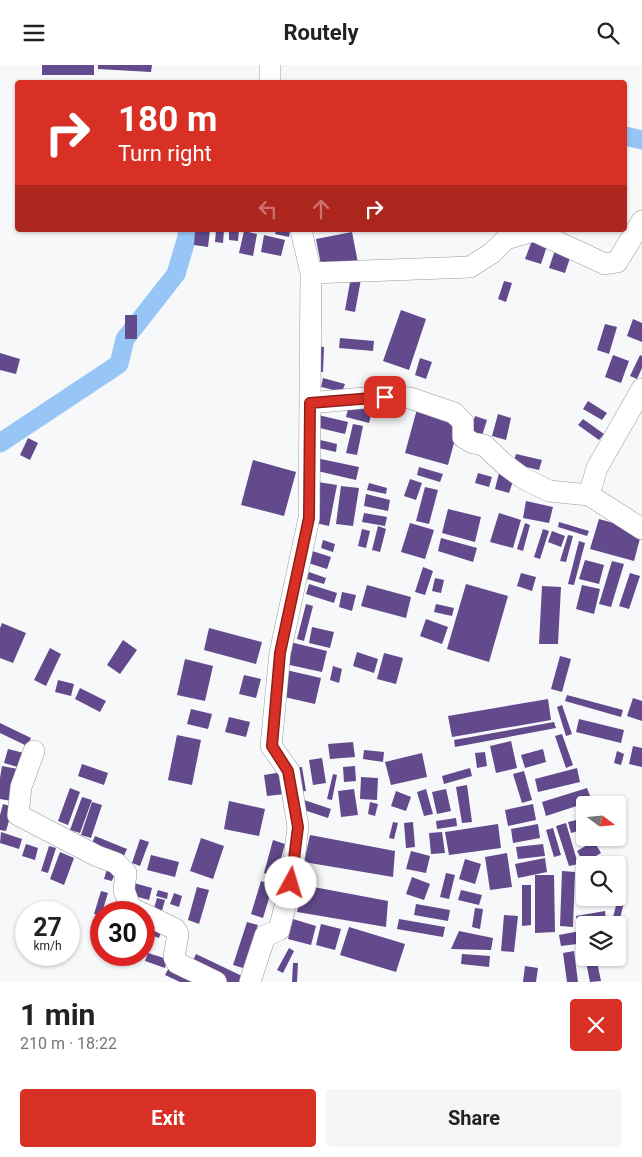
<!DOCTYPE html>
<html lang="en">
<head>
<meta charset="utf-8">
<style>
  :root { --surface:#fff; --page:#f6f6f6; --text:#222; --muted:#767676; --accent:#d93025 }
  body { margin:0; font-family:Roboto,sans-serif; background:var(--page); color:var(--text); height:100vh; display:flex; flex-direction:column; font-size:19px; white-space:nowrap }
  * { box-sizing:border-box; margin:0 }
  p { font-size:16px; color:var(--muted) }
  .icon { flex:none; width:28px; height:28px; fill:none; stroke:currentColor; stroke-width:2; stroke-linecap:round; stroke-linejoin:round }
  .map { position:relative; height:917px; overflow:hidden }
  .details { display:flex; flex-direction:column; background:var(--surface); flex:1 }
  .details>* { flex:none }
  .hud { position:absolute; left:15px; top:15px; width:612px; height:152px; border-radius:5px; box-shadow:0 1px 4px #0004; background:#d93025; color:#fff; overflow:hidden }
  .needle { width:32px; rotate:106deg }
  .controls { position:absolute; left:576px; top:731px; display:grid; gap:10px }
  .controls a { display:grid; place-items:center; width:50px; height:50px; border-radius:5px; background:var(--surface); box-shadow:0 1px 4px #0004; font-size:25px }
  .speed { position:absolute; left:15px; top:836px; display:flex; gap:10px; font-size:25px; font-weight:700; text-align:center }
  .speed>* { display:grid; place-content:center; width:65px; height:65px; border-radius:50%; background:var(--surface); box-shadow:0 1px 4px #0004; line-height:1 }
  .speed small { font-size:12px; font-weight:400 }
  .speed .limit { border:8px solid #d22; background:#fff; color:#111 }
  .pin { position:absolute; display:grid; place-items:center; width:42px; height:42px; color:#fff; margin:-21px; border-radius:10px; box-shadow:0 2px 8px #0006 }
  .me { position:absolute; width:55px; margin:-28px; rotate:6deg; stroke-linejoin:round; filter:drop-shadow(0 0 4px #0008) }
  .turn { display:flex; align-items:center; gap:18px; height:105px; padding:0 20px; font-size:22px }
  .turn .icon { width:65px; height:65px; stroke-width:2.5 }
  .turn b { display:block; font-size:35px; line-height:42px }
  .lanes { display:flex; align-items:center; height:48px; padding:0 20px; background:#0003; justify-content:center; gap:25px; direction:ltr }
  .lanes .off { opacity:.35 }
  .round { display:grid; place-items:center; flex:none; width:52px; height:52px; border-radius:5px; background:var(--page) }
  .headline { display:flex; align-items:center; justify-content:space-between; height:85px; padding:0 20px }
  h1 { font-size:30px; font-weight:700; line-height:38px }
  .primary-button { display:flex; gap:10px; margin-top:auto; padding:10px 20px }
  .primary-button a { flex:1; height:58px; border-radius:5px; background:var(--accent); color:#fff; font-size:20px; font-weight:700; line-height:58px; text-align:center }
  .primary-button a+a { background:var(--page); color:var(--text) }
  header { display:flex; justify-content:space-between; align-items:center; height:65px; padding:0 20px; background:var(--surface); font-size:22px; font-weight:700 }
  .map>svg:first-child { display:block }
</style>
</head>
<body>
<header><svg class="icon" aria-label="menu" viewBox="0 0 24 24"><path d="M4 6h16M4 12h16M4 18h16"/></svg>Routely<svg class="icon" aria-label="search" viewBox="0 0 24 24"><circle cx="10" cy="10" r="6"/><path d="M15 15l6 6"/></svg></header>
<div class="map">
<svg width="642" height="917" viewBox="0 0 642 917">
  <rect width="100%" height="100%" fill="#f6f8f9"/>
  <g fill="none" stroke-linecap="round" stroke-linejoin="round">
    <path stroke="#97c5f6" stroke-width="19" d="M 625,71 L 642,75
      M 0,378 L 119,299 L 125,274 L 176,209 L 187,172 L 187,165"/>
  </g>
  <path fill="#624a8c" d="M 42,0 L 94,0 L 94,10 L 42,10 Z
    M 98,0 L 152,0 L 151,7 L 98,4 Z
    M 195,165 L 210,165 L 208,182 L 194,180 Z
    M 216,165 L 224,165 L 223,178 L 215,177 Z
    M 229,165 L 239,165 L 238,176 L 229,175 Z
    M 276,165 L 290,165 L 289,172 L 275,169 Z
    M 244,166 L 257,169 L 253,191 L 239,188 Z
    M 352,167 L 358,198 L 322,205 L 316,174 Z
    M 264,170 L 285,175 L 281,191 L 261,187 Z
    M 533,173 L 548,178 L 541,199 L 525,194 Z
    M 556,182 L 572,187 L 565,208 L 549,203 Z
    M 351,212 L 361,214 L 355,247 L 345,245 Z
    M 504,216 L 512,218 L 506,237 L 498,234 Z
    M 401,245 L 426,254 L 409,305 L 383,296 Z
    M 125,250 L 137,250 L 137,274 L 125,274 Z
    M 633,254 L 642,258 L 642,277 L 627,271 Z
    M 605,259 L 617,262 L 609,289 L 597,285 Z
    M 340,273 L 374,276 L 373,286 L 339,283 Z
    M 317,281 L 324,282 L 323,307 L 317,307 Z
    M 0,288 L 20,294 L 16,309 L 0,305 Z
    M 613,290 L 629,296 L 621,318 L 605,312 Z
    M 640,290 L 642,291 L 642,303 L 637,314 L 630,311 Z
    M 420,293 L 432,297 L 426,314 L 415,310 Z
    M 323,313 L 345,319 L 342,327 L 321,322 Z
    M 350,336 L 373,342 L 369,358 L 346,352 Z
    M 588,336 L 607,348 L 602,355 L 583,344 Z
    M 417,344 L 460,356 L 448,400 L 405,388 Z
    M 314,349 L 348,357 L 345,369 L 311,361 Z
    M 498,349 L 511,353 L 506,375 L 492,371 Z
    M 475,351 L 487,355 L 480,377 L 468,373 Z
    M 583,354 L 604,369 L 599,375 L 578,360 Z
    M 353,359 L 363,361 L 357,390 L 346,388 Z
    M 28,373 L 38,378 L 30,395 L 20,390 Z
    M 316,374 L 337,379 L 336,387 L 314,382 Z
    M 516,389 L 542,395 L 539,405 L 513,399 Z
    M 316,393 L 359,402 L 356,415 L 313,405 Z
    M 253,395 L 296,407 L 284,451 L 241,440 Z
    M 419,402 L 443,409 L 440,417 L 417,410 Z
    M 478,408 L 492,412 L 489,422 L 475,418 Z
    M 499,408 L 514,413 L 509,428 L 495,424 Z
    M 410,414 L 422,418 L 416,435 L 404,431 Z
    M 318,417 L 337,420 L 329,461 L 311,457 Z
    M 369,418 L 387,423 L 386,429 L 367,425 Z
    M 341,421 L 359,423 L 353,461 L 336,459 Z
    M 425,422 L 438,425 L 429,459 L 416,456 Z
    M 366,429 L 390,435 L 388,446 L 364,441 Z
    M 526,436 L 553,442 L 549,458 L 523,453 Z
    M 448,444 L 481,452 L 475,477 L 442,468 Z
    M 364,448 L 387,452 L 385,461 L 362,457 Z
    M 499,448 L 521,455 L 513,483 L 490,477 Z
    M 599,454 L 642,466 L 634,496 L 590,484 Z
    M 559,457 L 589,466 L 587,471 L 558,462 Z
    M 410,458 L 434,465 L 425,494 L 401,487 Z
    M 525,458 L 530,460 L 523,486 L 517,484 Z
    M 378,461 L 386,464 L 380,487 L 372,485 Z
    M 362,464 L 370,466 L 366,483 L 358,481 Z
    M 543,464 L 549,466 L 540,494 L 534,492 Z
    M 552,466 L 565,471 L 561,482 L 548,477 Z
    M 568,470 L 573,471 L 566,497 L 560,496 Z
    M 441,473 L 477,483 L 473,497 L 438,486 Z
    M 323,475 L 335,479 L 333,487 L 321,483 Z
    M 579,476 L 585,478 L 574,520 L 568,519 Z
    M 306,484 L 331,492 L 327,504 L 302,496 Z
    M 585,495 L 604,500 L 599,519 L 579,514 Z
    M 612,496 L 624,499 L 611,542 L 599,539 Z
    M 423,502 L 433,506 L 425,530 L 415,527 Z
    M 309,507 L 326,513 L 324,519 L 307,514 Z
    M 521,508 L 536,512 L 532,526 L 517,521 Z
    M 630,508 L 640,511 L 629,544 L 619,541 Z
    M 435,513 L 444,515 L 441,528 L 432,526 Z
    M 309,519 L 337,528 L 334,538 L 306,529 Z
    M 466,519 L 508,531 L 489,597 L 447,584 Z
    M 367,520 L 411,532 L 406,553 L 361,541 Z
    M 582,520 L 600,524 L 594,549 L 576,544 Z
    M 542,521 L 561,522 L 558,579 L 539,579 Z
    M 342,527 L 356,530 L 352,546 L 339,542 Z
    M 306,539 L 313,541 L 304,576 L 297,574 Z
    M 436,539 L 454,543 L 452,551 L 434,547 Z
    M 426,554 L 448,562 L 442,579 L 420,571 Z
    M 2,558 L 26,568 L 13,598 L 0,593 L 0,563 Z
    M 312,562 L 334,567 L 330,583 L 309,578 Z
    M 209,563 L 262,577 L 256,599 L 204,585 Z
    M 123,575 L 137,585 L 120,609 L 107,600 Z
    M 290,577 L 327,586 L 322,607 L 285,599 Z
    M 50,583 L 61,589 L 46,621 L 34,615 Z
    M 357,587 L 378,594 L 374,608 L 353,601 Z
    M 384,588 L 403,593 L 396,619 L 377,614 Z
    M 560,591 L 571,594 L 562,627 L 551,624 Z
    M 185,594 L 213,601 L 205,636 L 177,630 Z
    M 333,601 L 342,604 L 339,618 L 330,615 Z
    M 286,605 L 321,613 L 315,639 L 280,631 Z
    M 244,610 L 261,614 L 256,633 L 239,629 Z
    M 58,615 L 74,619 L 71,631 L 55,627 Z
    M 80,623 L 106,636 L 100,647 L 75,634 Z
    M 567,630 L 623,645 L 621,652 L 565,636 Z
    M 633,633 L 642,636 L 642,656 L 627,651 Z
    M 548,634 L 551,655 L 452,672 L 448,651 Z
    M 562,640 L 572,669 L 566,671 L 557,642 Z
    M 191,644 L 212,649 L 208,664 L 187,659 Z
    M 229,652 L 250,657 L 246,672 L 225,667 Z
    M 579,654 L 624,665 L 621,678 L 576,667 Z
    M 554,657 L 556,663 L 455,682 L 454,675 Z
    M 0,658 L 31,673 L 27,681 L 0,668 Z
    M 562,669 L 573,700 L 566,703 L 555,671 Z
    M 177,670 L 201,675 L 192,720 L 168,715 Z
    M 511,676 L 517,703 L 496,708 L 490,681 Z
    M 353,677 L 355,692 L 330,694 L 328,679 Z
    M 633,681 L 642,683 L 642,702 L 629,699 Z
    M 8,684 L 24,688 L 21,703 L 4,698 Z
    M 543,684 L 546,697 L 525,703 L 521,690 Z
    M 364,685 L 384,687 L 383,697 L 363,694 Z
    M 617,686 L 624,689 L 621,700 L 614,698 Z
    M 485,687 L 487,701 L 477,703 L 475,688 Z
    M 422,688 L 427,712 L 391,720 L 385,697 Z
    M 322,693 L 326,718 L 313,720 L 309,695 Z
    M 82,699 L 108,708 L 104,720 L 78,711 Z
    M 2,701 L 18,704 L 12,736 L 0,734 L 0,713 Z
    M 355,701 L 356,716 L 344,717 L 343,702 Z
    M 302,702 L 306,726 L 297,727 L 293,703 Z
    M 470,703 L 472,711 L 444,719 L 442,711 Z
    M 577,703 L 580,717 L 538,727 L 535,714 Z
    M 524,706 L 532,735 L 522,738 L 513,709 Z
    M 282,707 L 285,729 L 267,731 L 264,710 Z
    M 333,709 L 337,710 L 332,735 L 327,734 Z
    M 361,712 L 378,713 L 377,735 L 360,734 Z
    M 467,720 L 472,757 L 462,758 L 456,722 Z
    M 70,723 L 80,727 L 68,760 L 58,756 Z
    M 587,723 L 592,736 L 546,751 L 542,737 Z
    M 354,724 L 358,750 L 341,752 L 338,726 Z
    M 426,724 L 433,749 L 424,751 L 417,727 Z
    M 446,724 L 451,746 L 437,749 L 432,727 Z
    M 396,726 L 411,732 L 406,746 L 391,741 Z
    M 82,732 L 92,735 L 80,768 L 70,765 Z
    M 304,735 L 331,744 L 328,753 L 301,744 Z
    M 229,736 L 265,744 L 259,771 L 224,764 Z
    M 92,737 L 102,740 L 91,773 L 81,770 Z
    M 370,737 L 378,739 L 375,751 L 368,749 Z
    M 3,739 L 13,742 L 6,766 L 0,765 L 0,750 Z
    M 533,739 L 536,755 L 508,761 L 505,745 Z
    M 456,753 L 457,761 L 437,764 L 436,756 Z
    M 585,753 L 585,764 L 571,768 L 568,757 Z
    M 393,757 L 398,758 L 394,774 L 389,773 Z
    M 413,757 L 415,782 L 406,783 L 404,758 Z
    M 566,758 L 578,799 L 569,801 L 556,761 Z
    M 498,759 L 501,783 L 449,790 L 445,767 Z
    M 538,759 L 540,773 L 513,778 L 511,764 Z
    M 553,763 L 561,790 L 554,792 L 546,765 Z
    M 1,767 L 22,774 L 19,784 L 0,778 Z
    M 442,767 L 445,788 L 431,789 L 429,768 Z
    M 310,770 L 395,786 L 393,812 L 304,797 Z
    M 95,771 L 127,784 L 122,795 L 90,783 Z
    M 201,773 L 224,781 L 213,814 L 190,806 Z
    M 140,774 L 149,777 L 140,801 L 132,798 Z
    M 273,775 L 285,779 L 276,812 L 264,808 Z
    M 594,776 L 601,788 L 584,798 L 577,786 Z
    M 26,779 L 38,783 L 35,795 L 22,791 Z
    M 543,779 L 545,791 L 518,794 L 516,782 Z
    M 49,781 L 56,783 L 48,808 L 41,806 Z
    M 411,786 L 430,791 L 426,808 L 406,804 Z
    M 60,787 L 74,793 L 64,820 L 50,814 Z
    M 507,788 L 512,822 L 490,825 L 485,792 Z
    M 151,790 L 179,797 L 175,812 L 147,805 Z
    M 545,793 L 547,807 L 518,813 L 515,799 Z
    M 465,794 L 481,799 L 475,819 L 459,814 Z
    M 108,800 L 117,803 L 112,816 L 104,814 Z
    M 562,806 L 575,807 L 573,862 L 560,861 Z
    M 446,808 L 455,810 L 449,834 L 440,832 Z
    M 535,810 L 554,810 L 555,867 L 535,868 Z
    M 412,812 L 430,819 L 424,835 L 406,829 Z
    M 261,816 L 273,820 L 263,853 L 251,849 Z
    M 134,818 L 152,823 L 149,835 L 131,830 Z
    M 303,820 L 388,836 L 386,862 L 297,847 Z
    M 522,820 L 531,820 L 531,860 L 522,861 Z
    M 585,820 L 585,832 L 602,833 L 580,838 L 577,822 Z
    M 197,822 L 209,825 L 199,859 L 188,855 Z
    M 158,825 L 168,828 L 167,834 L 156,831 Z
    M 461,825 L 482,830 L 479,840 L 458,835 Z
    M 101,826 L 108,828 L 101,851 L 94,849 Z
    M 174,828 L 182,831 L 179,842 L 170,839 Z
    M 619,829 L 626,830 L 619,857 L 612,856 Z
    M 157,833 L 165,835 L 160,853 L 152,850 Z
    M 416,839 L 450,845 L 448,856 L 414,850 Z
    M 475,843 L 483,844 L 480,864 L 472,862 Z
    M 605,846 L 606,857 L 578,861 L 576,851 Z
    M 504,850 L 518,851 L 514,887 L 501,886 Z
    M 293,854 L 316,861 L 311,880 L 288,874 Z
    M 399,854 L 445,862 L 443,872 L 397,864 Z
    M 247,857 L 258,860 L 243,903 L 233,900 Z
    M 144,858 L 162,864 L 159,873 L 144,868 Z
    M 321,859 L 341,864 L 335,885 L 316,880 Z
    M 349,862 L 405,879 L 396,907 L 340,890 Z
    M 585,865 L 585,878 L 561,881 L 559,870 Z
    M 459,866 L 493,873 L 491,885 L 451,884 Z
    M 289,883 L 294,886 L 283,908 L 277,905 Z
    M 574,886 L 578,917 L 567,917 L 563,888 Z
    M 148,888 L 167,894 L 165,903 L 145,896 Z
    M 196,889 L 242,911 L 239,917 L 226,917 L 191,900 Z
    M 462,889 L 490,891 L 489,902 L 461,899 Z
    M 585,892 L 596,892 L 601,916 L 590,917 Z
    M 293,898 L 298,898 L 297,917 L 292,917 Z
    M 171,899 L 199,917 L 180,917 L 165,910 Z
    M 525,901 L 538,903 L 536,917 L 523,917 Z"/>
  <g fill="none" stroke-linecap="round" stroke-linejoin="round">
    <defs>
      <path id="street" d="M 270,0 L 270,18
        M 311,208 L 470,202 L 492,188 L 506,174 L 534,166 L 605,199 L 617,197 L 642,156
        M 642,324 L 597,403 L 589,430 L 642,464
        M 310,338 L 385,331 L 410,333 L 454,348 L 463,357 L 463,372 L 473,378 L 484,380 L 504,399 L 523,413 L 549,426 L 589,430
        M 34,686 L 21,722 L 18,750 L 97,791 L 116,798 L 126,808 L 124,825 L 130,842 L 141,848
        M 144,849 L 175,864 L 178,869 L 174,892 L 177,898 L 216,917
        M 250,917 L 265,871 L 279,865 L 291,818 L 298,762 L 289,706 L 271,681 L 280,588 L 309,453 L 311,208 L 301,165"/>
    </defs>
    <use href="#street" stroke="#98999b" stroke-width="22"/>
    <use href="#street" stroke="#fff" stroke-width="21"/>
  </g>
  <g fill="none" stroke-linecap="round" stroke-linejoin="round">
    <defs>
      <path id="route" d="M 291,818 L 298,762 L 288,706 L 272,681 L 280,588 L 309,453 L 310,338 L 385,332"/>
    </defs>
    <use href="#route" stroke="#8d1f18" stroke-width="12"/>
    <use href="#route" stroke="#d93025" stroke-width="9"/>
  </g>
</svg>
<div class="controls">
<a><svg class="needle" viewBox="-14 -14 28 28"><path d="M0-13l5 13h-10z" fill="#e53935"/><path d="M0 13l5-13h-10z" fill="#767676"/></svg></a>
<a><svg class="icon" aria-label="search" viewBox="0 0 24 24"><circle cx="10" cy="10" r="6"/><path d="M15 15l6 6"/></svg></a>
<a><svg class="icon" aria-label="layers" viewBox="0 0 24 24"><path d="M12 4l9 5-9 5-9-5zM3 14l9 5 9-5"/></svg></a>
</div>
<div class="speed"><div>27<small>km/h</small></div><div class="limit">30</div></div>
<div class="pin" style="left:385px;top:332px;background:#d93025"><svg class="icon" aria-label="arrive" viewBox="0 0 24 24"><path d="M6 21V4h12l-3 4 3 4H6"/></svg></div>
<svg class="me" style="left:291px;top:818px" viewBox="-20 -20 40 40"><circle r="19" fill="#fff"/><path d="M0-13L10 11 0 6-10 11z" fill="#d93025"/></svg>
<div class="hud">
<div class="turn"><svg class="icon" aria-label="right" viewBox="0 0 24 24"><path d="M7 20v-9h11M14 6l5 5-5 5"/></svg><div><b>180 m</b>Turn right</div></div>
<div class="lanes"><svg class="icon off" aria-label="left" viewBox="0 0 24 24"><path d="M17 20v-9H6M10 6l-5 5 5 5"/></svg><svg class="icon off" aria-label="ahead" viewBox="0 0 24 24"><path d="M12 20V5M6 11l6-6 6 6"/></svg><svg class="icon" aria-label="right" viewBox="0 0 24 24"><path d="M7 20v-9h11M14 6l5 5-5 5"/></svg></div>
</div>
</div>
<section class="details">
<div class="headline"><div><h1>1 min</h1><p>210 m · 18:22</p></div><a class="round" style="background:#d93025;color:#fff"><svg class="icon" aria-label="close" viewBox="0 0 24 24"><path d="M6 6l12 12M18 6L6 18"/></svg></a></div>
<div class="primary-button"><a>Exit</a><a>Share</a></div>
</section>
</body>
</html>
